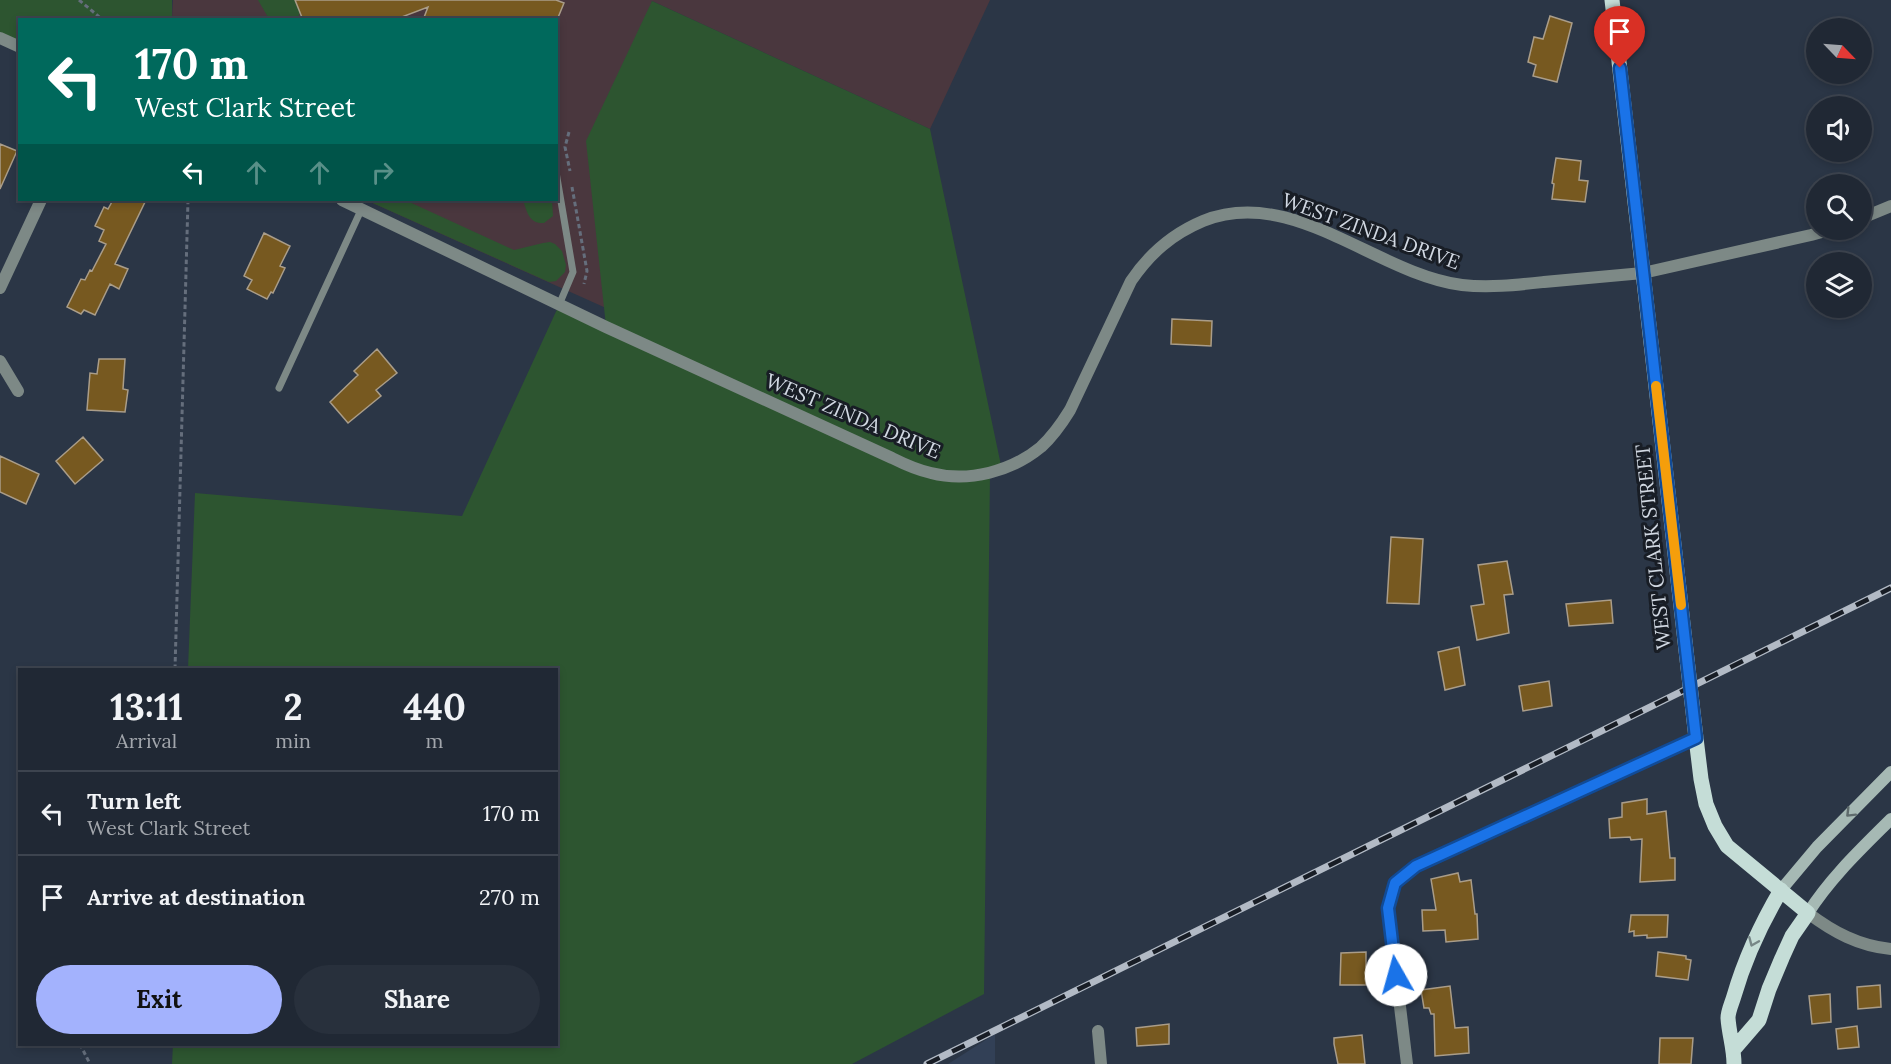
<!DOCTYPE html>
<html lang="en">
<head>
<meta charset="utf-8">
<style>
  :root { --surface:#202834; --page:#28303c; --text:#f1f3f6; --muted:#a2a6ac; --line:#3d444f; --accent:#a3b2fd }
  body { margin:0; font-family:Lora,serif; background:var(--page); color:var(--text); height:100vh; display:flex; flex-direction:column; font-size:22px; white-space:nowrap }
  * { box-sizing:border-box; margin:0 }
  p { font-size:20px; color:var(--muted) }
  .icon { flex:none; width:33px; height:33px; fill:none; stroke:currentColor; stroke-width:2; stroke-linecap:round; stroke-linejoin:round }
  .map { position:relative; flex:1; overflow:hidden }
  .panel { position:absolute; left:18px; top:668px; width:540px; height:378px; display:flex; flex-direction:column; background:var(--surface); border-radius:0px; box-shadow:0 3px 9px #0003,0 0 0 2px var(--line) }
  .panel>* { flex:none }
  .guide { position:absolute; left:18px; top:18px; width:540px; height:183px; border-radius:0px; box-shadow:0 3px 9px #0003,0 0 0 2px var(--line); background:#00695c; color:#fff; overflow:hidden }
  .needle { width:39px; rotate:115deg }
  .controls { position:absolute; left:1806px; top:18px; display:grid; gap:12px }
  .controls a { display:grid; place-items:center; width:66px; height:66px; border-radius:50%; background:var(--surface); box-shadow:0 3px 9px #0003,0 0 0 2px var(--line); font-size:30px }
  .pin { position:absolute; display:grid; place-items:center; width:51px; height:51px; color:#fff; margin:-62px -26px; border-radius:50% 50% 50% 0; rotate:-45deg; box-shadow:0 0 6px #0007 }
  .pin .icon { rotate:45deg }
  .me { position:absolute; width:66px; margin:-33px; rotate:353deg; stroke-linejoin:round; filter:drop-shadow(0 0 4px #0008) }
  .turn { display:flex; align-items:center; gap:21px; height:126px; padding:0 18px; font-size:27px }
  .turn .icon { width:78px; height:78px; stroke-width:2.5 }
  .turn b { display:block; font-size:42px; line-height:51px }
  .lanes { display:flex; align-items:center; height:57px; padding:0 18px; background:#0003; justify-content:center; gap:30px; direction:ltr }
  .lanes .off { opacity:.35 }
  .eta { display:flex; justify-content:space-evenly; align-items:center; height:102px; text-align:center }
  .eta b { font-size:36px; font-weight:700; line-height:42px }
  .action { display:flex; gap:12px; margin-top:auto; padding:12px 18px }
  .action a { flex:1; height:69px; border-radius:36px; background:var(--accent); color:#111; font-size:24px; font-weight:700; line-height:69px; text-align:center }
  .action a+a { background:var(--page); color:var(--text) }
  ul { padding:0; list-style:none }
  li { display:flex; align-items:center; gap:18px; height:84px; padding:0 18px; border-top:2px solid var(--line) }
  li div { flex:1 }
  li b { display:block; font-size:22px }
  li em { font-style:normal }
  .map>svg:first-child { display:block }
</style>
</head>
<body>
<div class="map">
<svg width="1891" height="1064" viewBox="0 0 1891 1064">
  <rect width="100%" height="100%" fill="#2b3646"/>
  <path fill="#324056" d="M 995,1034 L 995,1064 L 948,1064 Z"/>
  <path fill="#4a373e" d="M 173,0 L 990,0 L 930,129 L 652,1 L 606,308 L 366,200 L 556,200 L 556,20 L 172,20 Z"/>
  <path fill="#2d5530" d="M 0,0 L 172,0 L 172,19 L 20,20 L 19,45 L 0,37 Z
    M 258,0 L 295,0 L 300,13 L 297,19 L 269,19 Z
    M 652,1 L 930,129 L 1002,470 L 990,473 L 984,994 L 852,1064 L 172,1064 L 173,1044 L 556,1044 L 556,669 L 188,669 L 195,493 L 462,516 L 559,305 L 606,326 L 586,141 Z
    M 366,200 L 405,200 L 514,250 L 543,243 L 550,242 L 555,244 L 562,251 L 566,265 L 565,272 L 556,281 L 549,282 Z
    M 523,200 L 552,200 L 553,216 L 544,223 C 529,224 527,212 523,200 Z"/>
  <path fill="#775920" stroke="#aa9d89" stroke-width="1.5" d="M 295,0 L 556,0 L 564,3 L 557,20 L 423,20 L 428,7 L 394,20 L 303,20 Z
    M 1550,16 L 1572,23 L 1557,82 L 1533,76 L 1536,65 L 1528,62 L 1534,37 L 1543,39 Z
    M 0,144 L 17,151 L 0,189 Z
    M 1556,158 L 1581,161 L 1579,180 L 1588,181 L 1585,202 L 1552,199 L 1554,184 L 1552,183 Z
    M 113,200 L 146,200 L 115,264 L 128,269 L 119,289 L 110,284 L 95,315 L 84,310 L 81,314 L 67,307 L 81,279 L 85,280 L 90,270 L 92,271 L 106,244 L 99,241 L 104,230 L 95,226 L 104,207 L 108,209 Z
    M 264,233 L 290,246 L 280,266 L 285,268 L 273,293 L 271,292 L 267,299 L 247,289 L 252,280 L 244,276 Z
    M 1172,319 L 1212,321 L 1211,346 L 1171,344 Z
    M 377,349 L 397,373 L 376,390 L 381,396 L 348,423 L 330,402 L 358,375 L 354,371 Z
    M 99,359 L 125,359 L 123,389 L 128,390 L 125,412 L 87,410 L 90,373 L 97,374 Z
    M 83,437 L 103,460 L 75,484 L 56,461 Z
    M 0,456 L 39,474 L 26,504 L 0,492 Z
    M 1391,537 L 1423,539 L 1419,604 L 1387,603 Z
    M 1507,561 L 1513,594 L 1504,595 L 1509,633 L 1477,640 L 1471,606 L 1484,604 L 1478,565 Z
    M 1611,600 L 1613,623 L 1569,626 L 1566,604 Z
    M 1459,647 L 1465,685 L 1445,690 L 1438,652 Z
    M 1549,681 L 1552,706 L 1523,711 L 1519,686 Z
    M 1647,799 L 1647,814 L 1666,811 L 1670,858 L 1675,858 L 1675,880 L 1640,882 L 1642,839 L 1631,840 L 1630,837 L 1610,838 L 1609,819 L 1622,817 L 1622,803 Z
    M 1458,873 L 1460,882 L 1471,880 L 1475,914 L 1477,914 L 1478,939 L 1446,942 L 1445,930 L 1423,931 L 1422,910 L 1436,910 L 1431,879 Z
    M 1631,915 L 1668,915 L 1667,937 L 1647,938 L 1647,935 L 1634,936 L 1634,931 L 1629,932 Z
    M 1366,952 L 1366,985 L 1340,985 L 1341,953 Z
    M 1658,952 L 1686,956 L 1686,959 L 1691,960 L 1688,980 L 1656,976 Z
    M 1880,985 L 1881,1007 L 1858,1009 L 1857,987 Z
    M 1450,986 L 1455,1028 L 1468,1027 L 1469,1053 L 1435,1056 L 1434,1014 L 1431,1014 L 1429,1008 L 1424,1008 L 1421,990 Z
    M 1830,994 L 1831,1022 L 1812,1024 L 1809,996 Z
    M 1169,1024 L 1169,1044 L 1137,1046 L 1136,1028 Z
    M 1857,1026 L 1859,1047 L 1838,1049 L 1836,1029 Z
    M 1362,1035 L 1365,1064 L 1338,1064 L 1334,1044 L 1334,1038 Z
    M 1660,1038 L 1693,1038 L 1691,1064 L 1659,1064 Z"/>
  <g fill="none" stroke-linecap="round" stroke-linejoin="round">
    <path stroke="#656e7c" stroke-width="3" stroke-dasharray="4.5 3" stroke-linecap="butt" d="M 79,0 L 103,20
      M 569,132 L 565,147 L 570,171
      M 572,187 L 587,271 L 584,284
      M 175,669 L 188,200
      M 80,1044 L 90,1064"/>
    <path stroke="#7d8986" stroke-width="7" d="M 556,172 L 573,272 L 559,305
      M 279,388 L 362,208"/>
    <path stroke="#7d8986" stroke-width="12" d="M 0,38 L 20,47
      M 342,200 L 606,327 L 892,458 C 904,464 917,470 931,473 C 969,483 1012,471 1041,447 C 1053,436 1062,423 1070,410 L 1131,281 C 1150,253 1172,234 1203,221 C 1293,185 1376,274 1462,285 C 1489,288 1516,285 1544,282 C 1577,279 1610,276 1643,273
      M 0,288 L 41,200
      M 0,361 L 18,391
      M 1808,913 C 1833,932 1859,946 1891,949
      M 1098,1031 L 1101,1064
      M 1407,1064 L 1388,908 L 1395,883 L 1416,866 L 1696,738"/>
    <path stroke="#7d8986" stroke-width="12" d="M 1862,218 L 1891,206
      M 1643,273 L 1811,235 L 1829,230"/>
    <path stroke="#a6b9b4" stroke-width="12" d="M 1781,890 L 1817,847 L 1891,772
      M 1808,913 C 1831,877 1861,849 1891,819"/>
    <path stroke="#c5ddd7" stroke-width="15" d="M 1612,0 L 1696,738 L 1701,779 L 1706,804 L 1715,826 L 1727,846 L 1808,913 L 1792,936 L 1782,958 L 1769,989 L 1759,1020 L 1734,1049
      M 1734,1064 C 1734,1048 1729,1034 1728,1018 C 1728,1011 1732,1003 1734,996 C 1745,958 1761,924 1781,890"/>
    <defs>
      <path id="rail" d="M 927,1064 L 1891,588"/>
    </defs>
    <use href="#rail" stroke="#b2bac5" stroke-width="7"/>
    <use href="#rail" stroke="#181d25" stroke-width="4.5" stroke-dasharray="14" stroke-linecap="butt"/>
  </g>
  <defs><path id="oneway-chevron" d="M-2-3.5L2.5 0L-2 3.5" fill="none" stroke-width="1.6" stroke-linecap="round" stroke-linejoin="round" transform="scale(1.5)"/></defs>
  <use stroke="#5f6b6c" href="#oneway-chevron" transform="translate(1850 813) rotate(135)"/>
  <use stroke="#778787" href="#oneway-chevron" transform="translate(1753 942) rotate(113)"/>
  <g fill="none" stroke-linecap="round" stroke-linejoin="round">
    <defs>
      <path id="route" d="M 1396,975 L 1388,908 L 1395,883 L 1416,866 L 1696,738 L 1620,68"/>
    </defs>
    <use href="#route" stroke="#114b97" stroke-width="15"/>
    <use href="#route" stroke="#1a73e8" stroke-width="10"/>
    <path stroke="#f59e0b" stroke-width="10" d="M 1656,386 L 1681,605"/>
  </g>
  <g text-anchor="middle" stroke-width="6" stroke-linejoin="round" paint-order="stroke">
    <g font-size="20" fill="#d1d8e2" stroke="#181d25">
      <text transform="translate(1371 231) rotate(20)" y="7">WEST ZINDA DRIVE</text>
      <text transform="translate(853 416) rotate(23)" y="7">WEST ZINDA DRIVE</text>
      <text transform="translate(1653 547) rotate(-96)" y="7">WEST CLARK STREET</text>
    </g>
  </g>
</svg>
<div class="controls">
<a><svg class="needle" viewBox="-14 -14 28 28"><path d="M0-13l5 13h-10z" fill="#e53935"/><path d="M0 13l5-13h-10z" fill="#a2a6ac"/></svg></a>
<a><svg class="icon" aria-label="sound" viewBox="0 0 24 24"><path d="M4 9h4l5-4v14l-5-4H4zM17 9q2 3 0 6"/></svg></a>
<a><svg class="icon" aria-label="search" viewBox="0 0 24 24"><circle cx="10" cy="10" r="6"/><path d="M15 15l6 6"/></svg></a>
<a><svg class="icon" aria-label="layers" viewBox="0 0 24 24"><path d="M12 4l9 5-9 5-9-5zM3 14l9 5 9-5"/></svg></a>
</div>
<div class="pin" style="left:1620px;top:68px;background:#d93025"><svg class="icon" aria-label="arrive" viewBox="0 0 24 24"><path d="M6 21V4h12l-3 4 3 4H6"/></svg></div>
<svg class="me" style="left:1396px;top:975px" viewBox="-20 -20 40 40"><circle r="19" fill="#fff"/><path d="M0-13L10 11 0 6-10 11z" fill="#1a73e8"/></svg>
<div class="guide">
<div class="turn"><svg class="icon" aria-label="left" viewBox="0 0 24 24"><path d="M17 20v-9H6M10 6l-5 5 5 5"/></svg><div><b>170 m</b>West Clark Street</div></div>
<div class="lanes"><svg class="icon" aria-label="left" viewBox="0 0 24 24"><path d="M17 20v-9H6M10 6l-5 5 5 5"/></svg><svg class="icon off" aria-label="ahead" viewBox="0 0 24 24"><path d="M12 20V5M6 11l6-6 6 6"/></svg><svg class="icon off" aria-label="ahead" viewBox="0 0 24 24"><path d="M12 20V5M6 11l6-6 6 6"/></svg><svg class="icon off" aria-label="right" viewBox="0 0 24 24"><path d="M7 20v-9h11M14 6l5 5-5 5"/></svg></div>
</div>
<section class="panel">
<div class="eta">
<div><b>13:11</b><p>Arrival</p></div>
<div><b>2</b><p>min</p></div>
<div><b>440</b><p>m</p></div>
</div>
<ul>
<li><svg class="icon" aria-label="left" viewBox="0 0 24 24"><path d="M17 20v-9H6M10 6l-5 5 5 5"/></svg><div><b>Turn left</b><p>West Clark Street</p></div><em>170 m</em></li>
<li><svg class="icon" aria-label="arrive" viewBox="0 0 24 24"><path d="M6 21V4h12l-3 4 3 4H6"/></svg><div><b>Arrive at destination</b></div><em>270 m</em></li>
</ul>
<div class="action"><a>Exit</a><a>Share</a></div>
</section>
</div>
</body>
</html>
